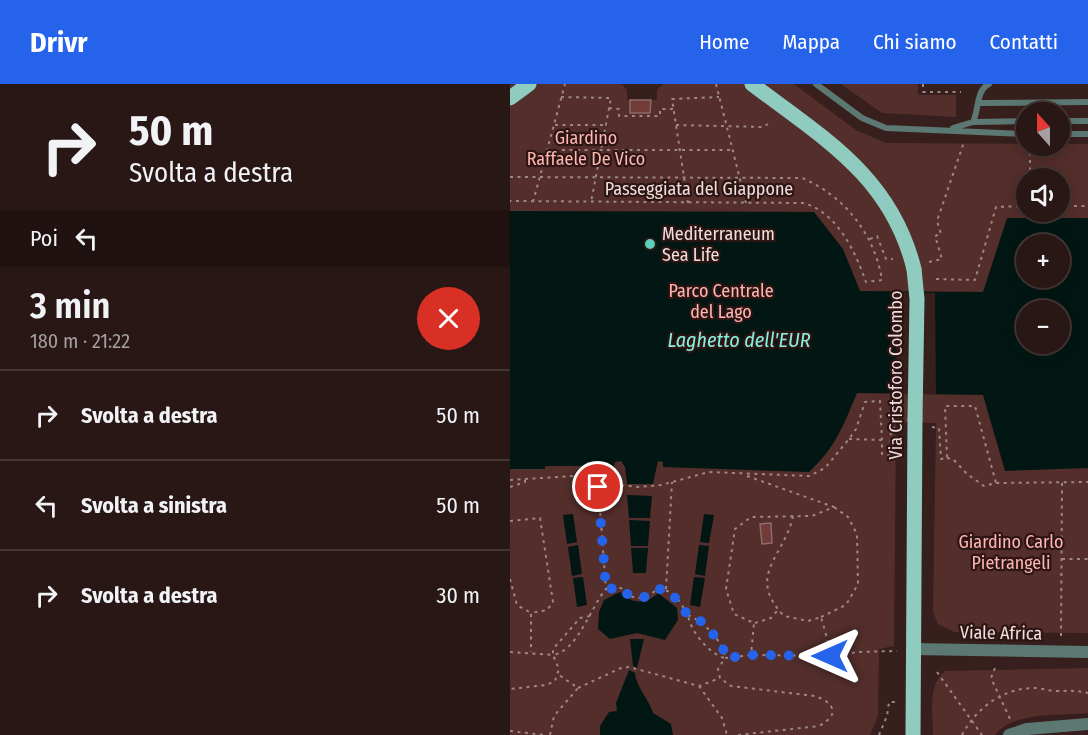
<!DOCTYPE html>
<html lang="it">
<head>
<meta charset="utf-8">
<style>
  :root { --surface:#291716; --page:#31201f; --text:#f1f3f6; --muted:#a59fa1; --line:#453635; --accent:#2563eb }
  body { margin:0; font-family:"Fira Sans Condensed",sans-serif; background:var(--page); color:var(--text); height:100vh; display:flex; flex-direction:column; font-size:22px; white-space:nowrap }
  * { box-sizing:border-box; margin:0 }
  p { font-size:20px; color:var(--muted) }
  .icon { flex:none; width:33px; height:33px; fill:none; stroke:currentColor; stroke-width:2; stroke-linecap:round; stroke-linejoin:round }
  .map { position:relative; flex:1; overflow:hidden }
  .panel { display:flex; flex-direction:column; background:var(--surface); width:510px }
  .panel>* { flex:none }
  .hud { background:#291716; color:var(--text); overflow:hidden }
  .needle { width:39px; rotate:339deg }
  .controls { position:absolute; left:506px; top:18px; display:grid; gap:12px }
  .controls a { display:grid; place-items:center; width:54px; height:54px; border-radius:50%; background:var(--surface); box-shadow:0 3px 15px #0003,0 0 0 2px var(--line); font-size:30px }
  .pin { position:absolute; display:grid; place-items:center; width:51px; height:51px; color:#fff; margin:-26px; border:3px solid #fff; border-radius:50%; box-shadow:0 2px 6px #0007 }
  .me { position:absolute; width:66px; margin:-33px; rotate:270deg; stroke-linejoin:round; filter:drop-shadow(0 0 4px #0008) }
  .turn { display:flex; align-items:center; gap:21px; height:126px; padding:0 30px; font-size:27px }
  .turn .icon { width:78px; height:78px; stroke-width:2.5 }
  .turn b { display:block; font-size:42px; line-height:51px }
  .then { display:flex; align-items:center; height:57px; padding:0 30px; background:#0003; gap:12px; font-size:22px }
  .round { display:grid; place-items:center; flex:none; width:63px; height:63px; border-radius:32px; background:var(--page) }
  .overview { display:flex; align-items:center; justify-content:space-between; height:102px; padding:0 30px }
  h1 { font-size:36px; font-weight:600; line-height:45px }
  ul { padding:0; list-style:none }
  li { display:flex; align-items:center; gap:18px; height:90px; padding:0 30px; border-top:2px solid var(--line) }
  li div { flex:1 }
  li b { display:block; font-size:22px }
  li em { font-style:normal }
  header { display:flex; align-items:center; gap:36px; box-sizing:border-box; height:84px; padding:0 30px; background:var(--accent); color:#fff }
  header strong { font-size:28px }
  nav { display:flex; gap:33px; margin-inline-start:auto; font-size:21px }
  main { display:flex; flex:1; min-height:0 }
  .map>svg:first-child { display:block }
</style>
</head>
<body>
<header>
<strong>Drivr</strong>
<nav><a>Home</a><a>Mappa</a><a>Chi siamo</a><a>Contatti</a></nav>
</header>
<main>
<section class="panel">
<div class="hud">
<div class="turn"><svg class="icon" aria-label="right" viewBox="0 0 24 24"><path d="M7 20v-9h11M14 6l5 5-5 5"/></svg><div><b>50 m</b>Svolta a destra</div></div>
<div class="then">Poi<svg class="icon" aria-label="left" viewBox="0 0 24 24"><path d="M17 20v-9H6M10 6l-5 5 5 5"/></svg></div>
</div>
<div class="overview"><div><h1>3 min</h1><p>180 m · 21:22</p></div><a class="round" style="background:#d93025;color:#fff"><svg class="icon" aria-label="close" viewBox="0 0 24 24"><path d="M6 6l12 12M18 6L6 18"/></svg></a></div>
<ul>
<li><svg class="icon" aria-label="right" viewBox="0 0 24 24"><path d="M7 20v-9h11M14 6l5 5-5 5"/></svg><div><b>Svolta a destra</b></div><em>50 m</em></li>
<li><svg class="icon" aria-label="left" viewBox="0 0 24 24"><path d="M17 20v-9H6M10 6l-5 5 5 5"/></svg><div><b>Svolta a sinistra</b></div><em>50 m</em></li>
<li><svg class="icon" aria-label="right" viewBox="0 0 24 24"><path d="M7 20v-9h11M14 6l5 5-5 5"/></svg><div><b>Svolta a destra</b></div><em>30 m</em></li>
</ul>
</section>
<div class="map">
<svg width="578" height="651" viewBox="0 0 578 651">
  <rect width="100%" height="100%" fill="#371f1d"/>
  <path fill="#532e2b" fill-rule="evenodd" d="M 0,0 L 112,0 L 117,6 L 117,16 L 147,16 L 147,6 L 153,0 L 284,0 L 346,46 L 376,59 L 578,60 L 578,549 L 444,548 L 428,540 L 423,528 L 426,339 L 386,338 L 384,562 L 369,565 L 368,632 L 360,651 L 0,651 ZM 516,94 L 549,94 L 549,128 L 516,128 ZM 516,160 L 549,160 L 549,194 L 516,194 ZM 516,226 L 549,226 L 549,260 L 516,260 Z
    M 331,0 L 408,0 L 408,11 L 446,11 L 446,33 L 372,29 Z
    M 578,584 L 578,629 C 550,632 504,627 485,651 L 423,651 C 423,630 417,601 435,587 Z"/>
  <path fill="#021713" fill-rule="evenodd" d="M 0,127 L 304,128 L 333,165 L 350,207 L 473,208 L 497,134 L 578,134 L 578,384 L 495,387 L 473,311 L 347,309 C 333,342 326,363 299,388 L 153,383 L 153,378 L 148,377 L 143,400 L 117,400 L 115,383 L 111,377 L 105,378 L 104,382 L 35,382 L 35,385 L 0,385 ZM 516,160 L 549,160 L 549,194 L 516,194 ZM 516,226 L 549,226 L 549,260 L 516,260 Z
    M 117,411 L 142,412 L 140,434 L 119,434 Z
    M 63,430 L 67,458 L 57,460 L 53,431 Z
    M 194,430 L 204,431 L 199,459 L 190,458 Z
    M 119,436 L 140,437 L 138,462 L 121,462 Z
    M 68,461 L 72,490 L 62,492 L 58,463 Z
    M 189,461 L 199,462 L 195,492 L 185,490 Z
    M 121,464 L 138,464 L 136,489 L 123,489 Z
    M 73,493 L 77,521 L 67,523 L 63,494 Z
    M 184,493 L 195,494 L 190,523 L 180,521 Z
    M 110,508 C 122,520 136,521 148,509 L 167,524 L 168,536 L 155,556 L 127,549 L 100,555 L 88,545 L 89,528 L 94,516 Z
    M 120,555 L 134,555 L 127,584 L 123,582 Z
    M 119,586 L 125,589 C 126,603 139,615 143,629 L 161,640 L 163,651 L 90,651 L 90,642 L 99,628 L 107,627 L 106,619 Z"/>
  <path fill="#371f1d" d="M 387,208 L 425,209 L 426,310 L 386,310 Z"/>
  <path fill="#713b38" stroke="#8b6c6a" stroke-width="1.5" d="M 120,16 L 141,16 L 140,29 L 120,29 Z
    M 261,439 L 262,459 L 252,460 L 250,440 Z"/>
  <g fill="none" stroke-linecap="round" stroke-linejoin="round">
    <path stroke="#9c8785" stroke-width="2" stroke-dasharray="3 4.5" stroke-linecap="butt" d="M 206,0 L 236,119
      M 413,0 L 413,8 L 451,8
      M 51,13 L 101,14 L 81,118
      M 99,24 L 109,25 L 109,32 L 150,32 L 150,25 L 164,25
      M 45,41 L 96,41
      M 166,41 L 253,43 L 258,40
      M 37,66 L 223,66
      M 0,93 L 292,94 C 335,112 365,151 372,196 L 356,198 C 345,167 327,128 293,119 L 0,117
      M 520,94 L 520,62
      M 23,118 L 55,0
      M 178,119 L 162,15 L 209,13
      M 549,122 L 578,122
      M 360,155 L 367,152 L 376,175 L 383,175
      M 419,178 L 432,175 L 425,152 L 431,150 L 427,137 L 454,58
      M 426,195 L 465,196 L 486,123 L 516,122
      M 422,343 L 429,344 L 431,375 L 437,374 L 435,322 L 465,322 L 486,399
      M 339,355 L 372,356 L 372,370 L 380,371 L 381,345 L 390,342
      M 437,374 L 443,375 L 457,390 L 474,402 L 486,399 L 578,398
      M 237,392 L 324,423 L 302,432 L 241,433 L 225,445 L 216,505 L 224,530 L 244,539 L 241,571
      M 0,396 L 63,392 L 88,399 L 129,403 L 151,401 L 199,388 L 299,392 L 315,384 L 339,355 L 346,345 L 355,318 L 370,317 L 372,356
      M 88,399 L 96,505
      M 0,403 L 15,398 L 15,395
      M 283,432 C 275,472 235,491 274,532 L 298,537 L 311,533 C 314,543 319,560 320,572
      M 0,437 L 30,434 L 43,518 L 37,526 L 21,529 L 21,568
      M 552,475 L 578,475
      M 0,495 L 7,521 L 21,529
      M 156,505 L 162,398
      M 178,531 C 193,537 214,558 215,574 C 200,571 180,547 178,531 Z
      M 80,532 L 70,534 L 43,565 L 43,571 C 68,567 81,522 96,505 L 111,504 C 122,518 136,516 147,505 C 164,505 170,518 178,531
      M 311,533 L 336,521 L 348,500 L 347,450 L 338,433 L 324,423
      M 245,539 L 261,534 L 268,526
      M 551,552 L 552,398
      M 0,568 L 43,571 L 49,585 L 45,597 L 36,601 L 0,605
      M 485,584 L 481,594 L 501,637
      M 427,588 L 472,651
      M 189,602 L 212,634 L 217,651
      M 68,604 L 111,584 L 119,583 L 189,602 L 210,594
      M 0,647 L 34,651
      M 40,651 L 44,632 L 68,604 L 49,591
      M 228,651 L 309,642 C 330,631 325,619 305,612 L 221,602 L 210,594 L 208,585 L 215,574 L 241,571 L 335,572 L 345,568 L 387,567
      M 369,651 L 377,632 L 379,618 L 388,618
      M 452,651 C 467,623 494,603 527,604 C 534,605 540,607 546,607 C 559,607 564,606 578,609"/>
    <path stroke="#5c7872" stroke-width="6" d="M 306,0 L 352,34 L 376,44 L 516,50
      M 469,19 L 578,18
      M 549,37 L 578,37
      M 463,38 L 516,37
      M 443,44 L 463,38 C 469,26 466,6 479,0
      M 549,50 L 578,50"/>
    <path stroke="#5c7872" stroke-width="12" d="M 403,565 L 578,568
      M 499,651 L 517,645 L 578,640"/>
    <path stroke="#8fccbf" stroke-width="15" d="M 242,0 C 313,54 381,92 404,185
      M 0,14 L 19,0
      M 403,651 L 405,335"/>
    <path stroke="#8fccbf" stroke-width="15" d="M 404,185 L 407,215 L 405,335"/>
  </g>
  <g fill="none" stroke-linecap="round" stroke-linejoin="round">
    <path stroke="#2563eb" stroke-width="10" stroke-dasharray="0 18" d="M 88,403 L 96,505 L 111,504 C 122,518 136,516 147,505 C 167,505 166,522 179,531 C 182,533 185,533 188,535 C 199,544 214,561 216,574 L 241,571 L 320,572"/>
  </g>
  <circle fill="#5cceba" stroke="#2d1514" stroke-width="2" cx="140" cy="160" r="6"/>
  <g text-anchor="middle" stroke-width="4.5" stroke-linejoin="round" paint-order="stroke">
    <g font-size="18" fill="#feb6b0" stroke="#2d1514">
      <text x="76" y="60">Giardino<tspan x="76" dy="21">Raffaele De Vico</tspan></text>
      <text x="211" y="213">Parco Centrale<tspan x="211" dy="21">del Lago</tspan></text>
      <text x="501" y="464">Giardino Carlo<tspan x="501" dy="21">Pietrangeli</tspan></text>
    </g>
    <g font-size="18" fill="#f0dedc" stroke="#2d1514">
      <text x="189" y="111">Passeggiata del Giappone</text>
      <text transform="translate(386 291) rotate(-90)" y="6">Via Cristoforo Colombo</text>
      <text transform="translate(491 549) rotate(1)" y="6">Viale Africa</text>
    </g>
    <g font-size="18" fill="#f0dedc" stroke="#2d1514" text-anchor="start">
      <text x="152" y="156">Mediterraneum<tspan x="152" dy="21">Sea Life</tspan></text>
    </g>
    <g font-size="20" font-style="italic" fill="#85f3df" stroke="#2d1514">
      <text x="229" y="263">Laghetto dell'EUR</text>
    </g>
  </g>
</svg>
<div class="controls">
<a><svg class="needle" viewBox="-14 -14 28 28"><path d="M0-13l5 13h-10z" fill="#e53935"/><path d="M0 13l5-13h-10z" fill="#a59fa1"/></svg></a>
<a><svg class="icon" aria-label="sound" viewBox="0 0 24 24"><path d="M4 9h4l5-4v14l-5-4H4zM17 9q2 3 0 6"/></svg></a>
<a>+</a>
<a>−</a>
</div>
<div class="pin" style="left:88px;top:403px;background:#d93025"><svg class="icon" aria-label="arrive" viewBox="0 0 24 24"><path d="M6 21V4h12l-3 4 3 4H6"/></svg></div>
<svg class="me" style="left:320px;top:572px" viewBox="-20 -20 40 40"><path d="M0-17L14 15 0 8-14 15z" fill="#2563eb" stroke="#fff" stroke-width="4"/></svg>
</div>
</main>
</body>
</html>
